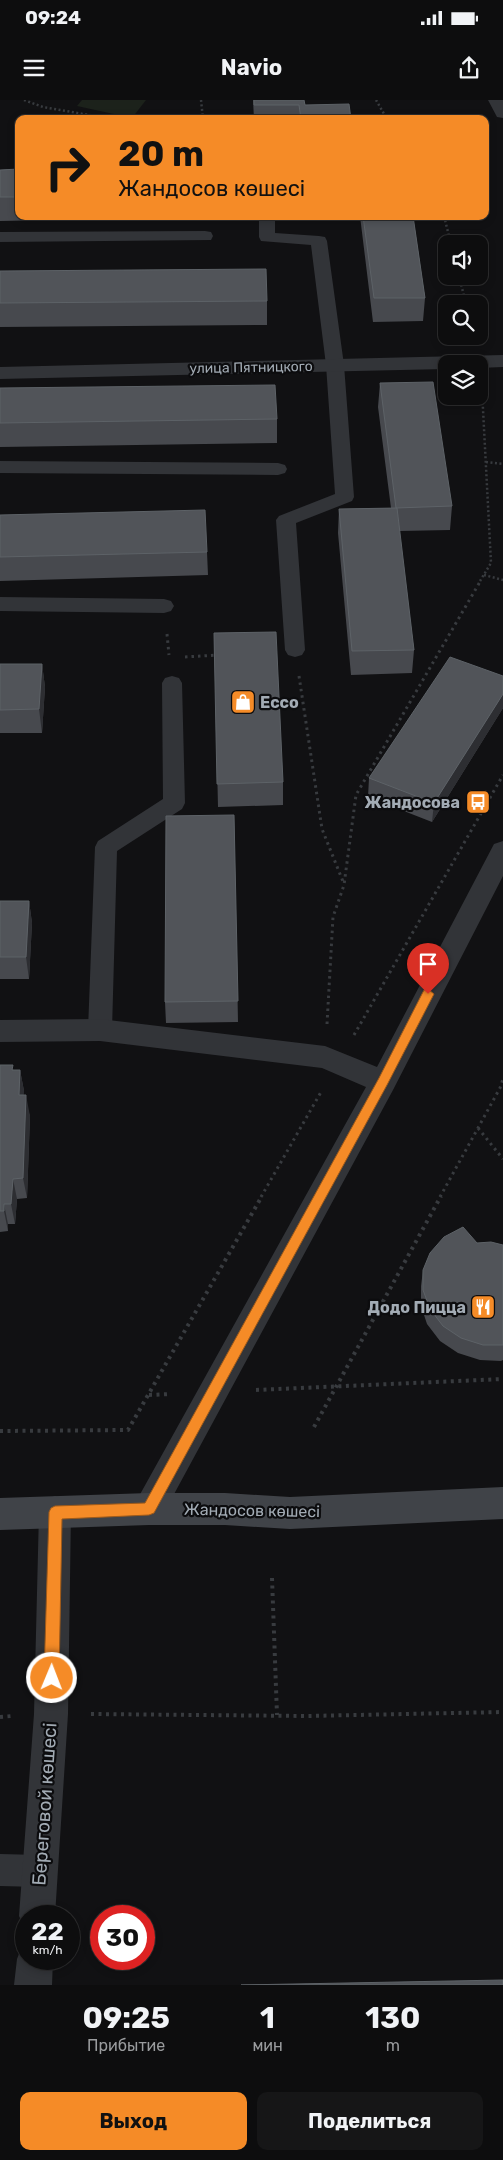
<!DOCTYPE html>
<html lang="ru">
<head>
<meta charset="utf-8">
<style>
  :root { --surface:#0d0d0e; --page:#161617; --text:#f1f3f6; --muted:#9a9c9e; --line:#2d2d2e; --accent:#f58b27 }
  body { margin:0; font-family:Rubik,sans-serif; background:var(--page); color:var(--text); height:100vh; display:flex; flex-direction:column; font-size:19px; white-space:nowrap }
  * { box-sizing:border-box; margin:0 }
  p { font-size:16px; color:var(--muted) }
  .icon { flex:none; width:28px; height:28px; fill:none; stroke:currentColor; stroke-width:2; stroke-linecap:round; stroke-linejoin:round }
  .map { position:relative; height:1885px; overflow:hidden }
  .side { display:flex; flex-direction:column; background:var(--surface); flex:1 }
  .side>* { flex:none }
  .guide { position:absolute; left:15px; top:15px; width:474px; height:105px; border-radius:10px; box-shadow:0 2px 8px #0003,0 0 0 1px var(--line); background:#f58b27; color:#111; overflow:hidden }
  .tools { position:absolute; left:438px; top:135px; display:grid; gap:10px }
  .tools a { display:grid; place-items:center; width:50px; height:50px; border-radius:10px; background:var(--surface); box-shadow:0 2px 8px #0003,0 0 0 1px var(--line); font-size:25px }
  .speed { position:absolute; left:15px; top:1805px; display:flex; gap:10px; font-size:25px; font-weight:700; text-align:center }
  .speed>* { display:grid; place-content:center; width:65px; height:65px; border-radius:50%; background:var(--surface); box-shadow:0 2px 8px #0003,0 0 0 1px var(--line); line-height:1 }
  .speed small { font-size:12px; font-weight:400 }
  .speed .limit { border:8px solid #d22; background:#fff; color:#111 }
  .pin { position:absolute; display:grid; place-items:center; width:42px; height:42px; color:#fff; margin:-51px -21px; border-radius:50% 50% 50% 0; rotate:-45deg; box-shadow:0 0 5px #0007 }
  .pin .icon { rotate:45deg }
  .me { position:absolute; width:55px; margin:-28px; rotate:1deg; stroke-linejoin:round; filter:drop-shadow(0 0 4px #0008) }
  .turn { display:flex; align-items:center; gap:18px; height:105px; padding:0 20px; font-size:22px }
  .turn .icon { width:65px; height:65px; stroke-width:2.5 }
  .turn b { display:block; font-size:35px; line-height:42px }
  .eta { display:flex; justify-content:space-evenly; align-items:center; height:85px; text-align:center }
  .eta b { font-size:30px; font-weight:700; line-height:35px }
  .action { display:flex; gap:10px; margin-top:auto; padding:10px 20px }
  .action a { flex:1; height:58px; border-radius:10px; background:var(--accent); color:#111; font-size:20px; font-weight:700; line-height:58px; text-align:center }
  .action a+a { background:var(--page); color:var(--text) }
  .status { display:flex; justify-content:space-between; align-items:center; height:35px; padding:0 25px; background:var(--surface); direction:ltr }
  .status svg { height:14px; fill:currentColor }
  header { display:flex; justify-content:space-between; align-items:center; height:65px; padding:0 20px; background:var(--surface); font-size:22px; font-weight:700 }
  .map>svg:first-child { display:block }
</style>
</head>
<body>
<div class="status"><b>09:24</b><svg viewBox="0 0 49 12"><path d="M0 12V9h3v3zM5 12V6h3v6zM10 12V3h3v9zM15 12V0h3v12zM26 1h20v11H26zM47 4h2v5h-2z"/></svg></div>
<header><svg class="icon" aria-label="menu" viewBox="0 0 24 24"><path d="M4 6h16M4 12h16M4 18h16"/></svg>Navio<svg class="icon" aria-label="share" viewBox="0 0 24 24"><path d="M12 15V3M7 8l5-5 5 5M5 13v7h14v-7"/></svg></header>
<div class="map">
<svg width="503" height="1885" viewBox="0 0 503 1885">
  <rect width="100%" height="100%" fill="#111113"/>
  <path fill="#1c221b" d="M 82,0 L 146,0 L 132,18 L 77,6 Z"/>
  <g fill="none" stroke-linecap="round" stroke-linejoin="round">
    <path stroke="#383b3f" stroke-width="2.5" stroke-dasharray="2 2.5" stroke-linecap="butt" d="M 24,0 L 43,7 L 112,19
      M 201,0 L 203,19
      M 376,0 L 387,19
      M 444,116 L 451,144
      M 459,176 L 466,204
      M 486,362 L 503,364
      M 484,475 L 503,480
      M 480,481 L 491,463 L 482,290"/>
    <path stroke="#383b3f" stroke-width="3" stroke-dasharray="2.5 4" stroke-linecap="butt" d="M 167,534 L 169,555
      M 185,557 L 219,555
      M 299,576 L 322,729 L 344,784
      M 327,924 L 333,817 L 344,785 L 356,695 L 481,480
      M 354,935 L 503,675
      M 478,1028 L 503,1059
      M 261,1097 L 321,992
      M 440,1097 L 500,988 L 503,979"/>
    <path stroke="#383b3f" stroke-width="4" stroke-dasharray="3 4.5" stroke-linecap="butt" d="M 256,1290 L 503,1279
      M 149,1295 L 170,1294
      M 314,1327 L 441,1096
      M 0,1331 L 128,1330 L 262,1096
      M 272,1478 L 277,1615
      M 91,1614 L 307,1616 L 503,1612
      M 0,1617 L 12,1616"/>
    <path fill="#323438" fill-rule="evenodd" d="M 259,116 L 275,116 L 275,133 L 319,136 L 325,137 L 327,141 L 344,265 L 354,397 L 352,401 L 296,423 L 305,550 L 302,555 L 295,557 L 288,555 L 285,550 L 276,420 L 279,416 L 335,394 L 326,265 L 311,145 L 261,141 L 259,137 Z
      M 205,131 L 211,132 L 213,136 L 211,140 L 0,142 L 0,132 Z
      M 0,361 L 278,363 L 285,365 L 287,369 L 285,373 L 278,375 L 0,373 Z
      M 0,497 L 164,499 L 171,501 L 174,506 L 171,511 L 164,513 L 0,511 Z
      M 172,576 L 179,578 L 182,583 L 185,703 L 182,709 L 117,751 L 112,930 L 108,937 L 100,940 L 92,937 L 88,930 L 95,747 L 98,741 L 163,699 L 162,583 L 165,578 Z
      M 0,1754 L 39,1755 L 50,1760 L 55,1771 L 50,1782 L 39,1787 L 0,1786 Z"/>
    <path fill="#323438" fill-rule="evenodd" d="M 488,0 L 503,0 L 503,18 L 497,17 Z
      M 503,255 L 503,267 L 479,268 L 479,264 L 446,264 L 446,269 L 0,279 L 0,267 Z
      M 503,741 L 503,776 L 393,990 L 160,1420 L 149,1425 L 138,1420 L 133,1409 L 138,1398 L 366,987 L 322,968 L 100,941 L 0,942 L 0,920 L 100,919 L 325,946 L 377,967 L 494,744 Z
      M 55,1396 L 66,1401 L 71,1412 L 68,1614 L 55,1816 L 26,1816 L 26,1830 L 19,1816 L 34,1614 L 39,1412 L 44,1401 Z
      M 26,1844 L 26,1859 L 53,1859 L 52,1885 L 14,1885 L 17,1859 L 22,1846 Z"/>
    <path fill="#404348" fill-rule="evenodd" d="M 503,1387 L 503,1419 L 290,1429 L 225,1425 L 149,1425 L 0,1430 L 0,1398 L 149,1393 L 225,1393 L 290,1397 Z"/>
  </g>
  <path fill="#47494e" d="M 253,0 L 304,0 L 305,5 L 351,19 L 254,19 Z
    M 19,69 L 19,116 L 212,116 L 212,117 L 0,121 L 0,70 Z
    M 307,116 L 360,116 L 359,119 L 307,120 Z
    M 360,116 L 413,116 L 425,198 L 423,221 L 373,222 Z
    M 0,171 L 267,201 L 267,225 L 0,227 Z
    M 380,283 L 452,406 L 450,430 L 399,431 L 414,550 L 412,573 L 351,575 L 338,433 L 339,409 L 391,408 L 378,307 Z
    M 0,288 L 277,319 L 277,343 L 0,347 Z
    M 0,415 L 207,452 L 208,475 L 0,481 Z
    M 214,533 L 283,682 L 283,705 L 218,707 Z
    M 0,564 L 42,564 L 45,587 L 42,633 L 0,633 Z
    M 503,576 L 503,608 L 432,722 L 368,697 L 369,678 Z
    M 234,715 L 238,922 L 166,923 L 165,902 Z
    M 0,801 L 29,801 L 32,823 L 29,879 L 0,879 Z
    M 0,965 L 14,970 L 20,970 L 24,991 L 23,995 L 30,1016 L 27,1098 L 17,1099 L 15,1124 L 8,1124 L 8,1131 L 0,1132 Z
    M 477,1143 L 503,1145 L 503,1260 L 501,1261 L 480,1260 L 458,1253 L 440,1241 L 427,1224 L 421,1206 L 421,1186 L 423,1170 Z"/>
  <path fill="#2d2e32" d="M 42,564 L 45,587 L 42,633 L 39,609 Z
    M 503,594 L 503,608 L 432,722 L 434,703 Z
    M 29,801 L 32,823 L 29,879 L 26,857 Z
    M 20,970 L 24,991 L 22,1016 L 19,995 Z
    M 26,995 L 30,1016 L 27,1098 L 23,1078 Z
    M 13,1079 L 17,1099 L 15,1124 L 11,1104 Z
    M 4,1104 L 8,1124 L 8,1131 L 4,1111 Z"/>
  <path fill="#515459" stroke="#5d6267" d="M 254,0 L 304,0 L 305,5 L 349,4 L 351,19 L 301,19 L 299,5 L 254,5 Z
    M 19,69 L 19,97 L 0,97 L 0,70 Z
    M 363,116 L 413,116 L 425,198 L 374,198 Z
    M 266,169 L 267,201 L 0,203 L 0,171 Z
    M 433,282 L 452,406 L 396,408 L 380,283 Z
    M 275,285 L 277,319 L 0,323 L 0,288 Z
    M 397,408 L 414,550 L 352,551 L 339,409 Z
    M 205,410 L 207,452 L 0,457 L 0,415 Z
    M 276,532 L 283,682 L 217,684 L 214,533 Z
    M 450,557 L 503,576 L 503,594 L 434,703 L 369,678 Z
    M 0,564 L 42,564 L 39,609 L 0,610 Z
    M 234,715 L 238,901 L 165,902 L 166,716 Z
    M 0,801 L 29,801 L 26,857 L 0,857 Z
    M 0,965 L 13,965 L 12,970 L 20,970 L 19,995 L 26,995 L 23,1078 L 13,1079 L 11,1104 L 4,1104 L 4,1111 L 0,1111 Z
    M 463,1127 L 477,1143 L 491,1142 L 503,1145 L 503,1245 L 483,1245 L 461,1238 L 443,1226 L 430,1209 L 423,1190 L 423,1170 L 430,1153 L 444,1137 Z
    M 503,1880 L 503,1885 L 241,1885 Z"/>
  <path fill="#f58b27" stroke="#9f5a19" d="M 428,889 L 434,894 L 387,985 L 154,1413 L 149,1415 L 62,1419 L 59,1578 L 56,1582 L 52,1585 L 47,1582 L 44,1578 L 49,1412 L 51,1408 L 55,1406 L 145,1403 L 379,978 L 424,890 Z"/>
  <defs>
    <symbol id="shop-square" viewBox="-11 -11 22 22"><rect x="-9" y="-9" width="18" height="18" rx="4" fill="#f58b27" stroke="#0c0c0e"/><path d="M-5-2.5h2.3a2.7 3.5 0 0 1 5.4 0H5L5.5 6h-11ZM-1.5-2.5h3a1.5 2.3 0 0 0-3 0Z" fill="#fff"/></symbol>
    <symbol id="bus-square" viewBox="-11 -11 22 22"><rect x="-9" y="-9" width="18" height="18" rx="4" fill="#f58b27" stroke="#0c0c0e"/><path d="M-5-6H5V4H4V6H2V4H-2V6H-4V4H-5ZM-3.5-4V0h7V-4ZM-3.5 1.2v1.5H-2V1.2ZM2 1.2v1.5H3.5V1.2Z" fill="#fff"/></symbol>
    <symbol id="restaurant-square" viewBox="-11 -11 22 22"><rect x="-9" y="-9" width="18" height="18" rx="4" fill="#f58b27" stroke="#0c0c0e"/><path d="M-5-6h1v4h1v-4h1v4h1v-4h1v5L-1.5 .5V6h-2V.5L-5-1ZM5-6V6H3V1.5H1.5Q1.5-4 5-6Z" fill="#fff"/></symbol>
  </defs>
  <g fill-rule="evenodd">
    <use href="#shop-square" x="229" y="588" width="28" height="28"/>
    <use href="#bus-square" x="464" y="688" width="28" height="28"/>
    <use href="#restaurant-square" x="469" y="1193" width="28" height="28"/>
  </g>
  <g text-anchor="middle" stroke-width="4.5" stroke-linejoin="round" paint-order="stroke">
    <g font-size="14" fill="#a2abb4" stroke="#0c0c0e">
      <text transform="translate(251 267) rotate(-1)" y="5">улица Пятницкого</text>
    </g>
    <g font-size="16" font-weight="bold" fill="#a2abb4" stroke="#0c0c0e" text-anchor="end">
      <text x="260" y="608" text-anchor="start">Ecco</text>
      <text x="460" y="708">Жандосова</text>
      <text x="466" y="1213">Додо Пицца</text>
    </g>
    <g font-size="16" fill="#a2abb4" stroke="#0c0c0e">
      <text transform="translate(252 1410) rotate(1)" y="6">Жандосов көшесі</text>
    </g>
    <g font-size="19" fill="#a2abb4" stroke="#0c0c0e">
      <text transform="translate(44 1704) rotate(-86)" y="7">Береговой көшесі</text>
    </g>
  </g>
</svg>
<div class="tools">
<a><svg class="icon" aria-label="sound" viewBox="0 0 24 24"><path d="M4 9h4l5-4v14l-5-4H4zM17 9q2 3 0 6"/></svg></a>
<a><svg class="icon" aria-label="search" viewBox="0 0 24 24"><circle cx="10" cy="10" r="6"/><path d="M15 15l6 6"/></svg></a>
<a><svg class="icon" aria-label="layers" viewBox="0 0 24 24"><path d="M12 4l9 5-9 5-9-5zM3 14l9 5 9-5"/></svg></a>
</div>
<div class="speed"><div>22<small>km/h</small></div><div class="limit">30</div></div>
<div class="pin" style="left:428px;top:894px;background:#d93025"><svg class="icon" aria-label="arrive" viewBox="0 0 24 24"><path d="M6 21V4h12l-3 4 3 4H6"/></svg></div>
<svg class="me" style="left:52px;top:1578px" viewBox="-20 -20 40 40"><circle r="17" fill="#f58b27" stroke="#fff" stroke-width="3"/><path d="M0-11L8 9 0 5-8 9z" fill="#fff"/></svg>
<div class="guide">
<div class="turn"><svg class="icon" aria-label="right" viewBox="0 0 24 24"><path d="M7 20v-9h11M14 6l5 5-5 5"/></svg><div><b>20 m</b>Жандосов көшесі</div></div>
</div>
</div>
<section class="side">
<div class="eta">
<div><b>09:25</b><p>Прибытие</p></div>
<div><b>1</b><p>мин</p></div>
<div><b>130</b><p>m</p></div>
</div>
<div class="action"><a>Выход</a><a>Поделиться</a></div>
</section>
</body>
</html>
